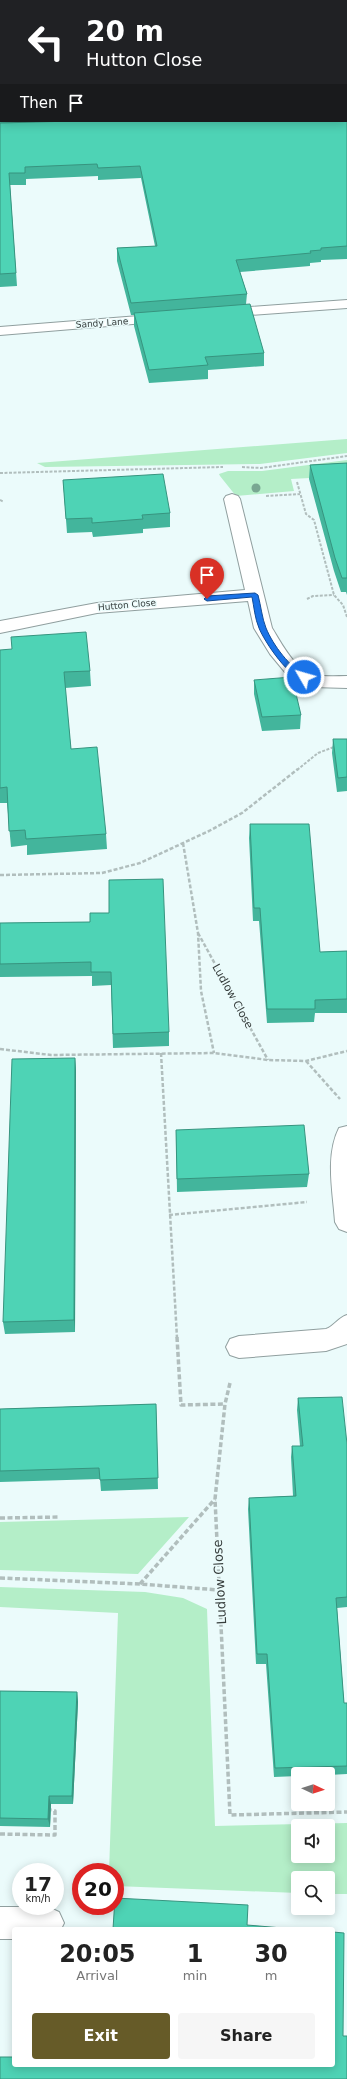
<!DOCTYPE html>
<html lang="en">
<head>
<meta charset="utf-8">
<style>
  :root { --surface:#fff; --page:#f6f6f6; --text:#222; --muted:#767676; --accent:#665b28 }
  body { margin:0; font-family:"DejaVu Sans",sans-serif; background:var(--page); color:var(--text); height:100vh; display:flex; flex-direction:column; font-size:15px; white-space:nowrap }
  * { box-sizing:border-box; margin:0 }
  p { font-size:13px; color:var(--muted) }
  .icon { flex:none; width:22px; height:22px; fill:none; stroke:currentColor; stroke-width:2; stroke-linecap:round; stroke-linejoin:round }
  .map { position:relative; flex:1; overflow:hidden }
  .side { position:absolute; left:12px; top:1927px; width:323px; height:140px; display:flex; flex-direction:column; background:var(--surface); border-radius:4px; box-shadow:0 2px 10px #0003 }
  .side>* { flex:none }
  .guide { position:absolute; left:0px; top:0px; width:347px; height:122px; box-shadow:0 2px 10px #0003; background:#202124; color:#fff; overflow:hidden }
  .needle { width:26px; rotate:94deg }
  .buttons { position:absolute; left:291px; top:1767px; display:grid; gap:8px }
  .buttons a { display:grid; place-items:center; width:44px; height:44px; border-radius:4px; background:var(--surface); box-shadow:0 2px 10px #0003; font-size:20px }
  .speed { position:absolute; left:12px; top:1863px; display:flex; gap:8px; font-size:20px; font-weight:700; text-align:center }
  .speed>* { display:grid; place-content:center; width:52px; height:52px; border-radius:50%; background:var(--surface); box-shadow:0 2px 10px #0003; line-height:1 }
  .speed small { font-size:10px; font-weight:400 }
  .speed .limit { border:6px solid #d22; background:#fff; color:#111 }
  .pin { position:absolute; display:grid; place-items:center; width:34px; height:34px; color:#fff; margin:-41px -17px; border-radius:50% 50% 50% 0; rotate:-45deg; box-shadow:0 0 4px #0007 }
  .pin .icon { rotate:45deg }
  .me { position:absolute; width:44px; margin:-22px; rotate:308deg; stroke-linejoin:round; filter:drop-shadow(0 0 3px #0008) }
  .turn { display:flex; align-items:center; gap:14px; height:84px; padding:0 20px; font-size:18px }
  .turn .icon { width:52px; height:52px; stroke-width:2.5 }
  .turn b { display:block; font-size:28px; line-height:34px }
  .then { display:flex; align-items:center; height:38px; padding:0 20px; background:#0003; gap:8px; font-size:15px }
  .eta { display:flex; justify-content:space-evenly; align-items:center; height:68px; text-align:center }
  .eta b { font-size:24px; font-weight:700; line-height:28px }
  .primary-button { display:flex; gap:8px; margin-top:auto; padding:8px 20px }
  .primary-button a { flex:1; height:46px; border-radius:4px; background:var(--accent); color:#fff; font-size:16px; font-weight:700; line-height:46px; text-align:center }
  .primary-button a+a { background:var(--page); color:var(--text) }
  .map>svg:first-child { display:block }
</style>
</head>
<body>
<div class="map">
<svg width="347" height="2079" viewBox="0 0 347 2079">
  <rect width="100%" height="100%" fill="#ebfbfb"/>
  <path fill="#b4eec8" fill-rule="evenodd" d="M 347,439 L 347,453 L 260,464 L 45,467 L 37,463 Z
    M 347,460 L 347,476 L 291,479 L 294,491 L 236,496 L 220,476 L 219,474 L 228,471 L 262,471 Z
    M 189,1517 L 138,1574 L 0,1570 L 0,1522 Z
    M 0,1587 L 145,1592 L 183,1598 L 207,1609 L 215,1826 L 347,1823 L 347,1894 L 328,1894 L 328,1878 L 298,1878 L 298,1893 L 115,1886 L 115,1872 L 109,1872 L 118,1613 L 0,1607 ZM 298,1826 L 328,1826 L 328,1856 L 298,1856 Z"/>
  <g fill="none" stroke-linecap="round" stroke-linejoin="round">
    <defs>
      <path id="minor" d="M 347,300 L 347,308 L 223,317 L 218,316 L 216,313 L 218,310 L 223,309 Z
        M 164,314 L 169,315 L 171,318 L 169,321 L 0,335 L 0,327 Z
        M 232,494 L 238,496 L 240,499 L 272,628 C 282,644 295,671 316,675 C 325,677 337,676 347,676 L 347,688 L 312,687 L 289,677 L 270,654 L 254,628 L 248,601 L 97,613 L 0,633 L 0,621 L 97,603 L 245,590 L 224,499 L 226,496 Z
        M 347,1126 L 347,1232 L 339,1229 L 335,1222 C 333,1192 325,1156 339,1128 Z
        M 347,1315 L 347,1344 L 326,1351 L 239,1358 L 230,1355 L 226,1347 L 230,1339 L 239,1336 L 326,1329 C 334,1326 338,1318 347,1315 Z
        M 0,1907 L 48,1907 L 59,1912 L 64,1923 L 61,1929 L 14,1929 L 14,1939 L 0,1939 Z"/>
    </defs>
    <use href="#minor" stroke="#909f9f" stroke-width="2"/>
    <path stroke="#b1bebd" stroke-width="2" stroke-dasharray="3 1.5" stroke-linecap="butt" d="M 242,467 L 261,468 L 347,456
      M 0,473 L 223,467
      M 297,482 L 306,514 L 314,520 L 334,595 L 343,605 L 347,617
      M 266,496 L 300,494
      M 0,500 L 4,502
      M 307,599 L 313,596 L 334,595
      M 297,770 L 318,753 L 334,747"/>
    <path stroke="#b1bebd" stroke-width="2.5" stroke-dasharray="4 2" stroke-linecap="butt" d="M 183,843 L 198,933 L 201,991 L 214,1053
      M 0,875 L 102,873 L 140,863 L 209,831 L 242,813 L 298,769
      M 198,933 L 268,1060
      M 0,1049 L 51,1055 L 214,1053 L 268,1060 L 306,1061 L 347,1051
      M 161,1053 L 177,1338
      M 306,1061 L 340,1099
      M 169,1215 L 307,1202"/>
    <path stroke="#b1bebd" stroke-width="3.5" stroke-dasharray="5 2.5" stroke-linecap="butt" d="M 177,1337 L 181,1405 L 225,1404
      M 230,1383 L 225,1404 L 215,1499 L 230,1815 L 347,1812
      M 0,1518 L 60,1517
      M 0,1578 L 140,1584 L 219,1590
      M 140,1584 L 215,1499
      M 0,1834 L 55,1835 L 55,1811 L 51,1810"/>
    <use href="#minor" fill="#fff" fill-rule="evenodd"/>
  </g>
  <circle fill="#79a792" cx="256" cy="488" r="4.5"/>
  <path fill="#43b59c" d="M 347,52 L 347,259 L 321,260 L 321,262 L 310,263 L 310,266 L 240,272 L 247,294 L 246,304 L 264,353 L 264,366 L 208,370 L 208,379 L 149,383 L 134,326 L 134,315 L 131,315 L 117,261 L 117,248 L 155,246 L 141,178 L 98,180 L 98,176 L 26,179 L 26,185 L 10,185 L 17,286 L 0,287 L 0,77 L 1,77 L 1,121 L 346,121 Z
    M 347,463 L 347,595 L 346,592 L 341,592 L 334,571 L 309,479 L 310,465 Z
    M 63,480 L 170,513 L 170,527 L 143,529 L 143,533 L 93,537 L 92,532 L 67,533 Z
    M 0,650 L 90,671 L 91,686 L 65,688 L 71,749 L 106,834 L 107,849 L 27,855 L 27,845 L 11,847 L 7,803 L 0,803 Z
    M 254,680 L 301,715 L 300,729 L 262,731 L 254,694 Z
    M 333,739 L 347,739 L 347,791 L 337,792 L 332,753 Z
    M 250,824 L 320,952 L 347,951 L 347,1013 L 315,1013 L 314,1022 L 267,1023 L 259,921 L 253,921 L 249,838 Z
    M 90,922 L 169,1032 L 169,1046 L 113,1048 L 111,985 L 92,986 L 92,976 L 0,977 L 0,923 Z
    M 75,1058 L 76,1071 L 75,1332 L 5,1334 L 3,1322 Z
    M 176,1130 L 309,1174 L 307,1187 L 177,1192 Z
    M 298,1398 L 347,1444 L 347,1607 L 337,1608 L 344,1703 L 347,1703 L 347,1774 L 328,1775 L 328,1774 L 298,1774 L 298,1776 L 274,1777 L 266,1664 L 256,1664 L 248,1509 L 249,1498 L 293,1496 L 291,1457 L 292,1446 L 300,1446 L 297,1410 Z
    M 156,1404 L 158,1489 L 101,1491 L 100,1479 L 0,1482 L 0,1409 Z
    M 0,1691 L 77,1692 L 78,1702 L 73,1804 L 51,1804 L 50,1827 L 0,1826 Z"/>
  <path fill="#37947f" d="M 346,97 L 347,97 L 347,108 L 346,109 Z
    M 75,1058 L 76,1071 L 75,1332 L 74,1320 Z
    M 77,1692 L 78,1702 L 73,1804 L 72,1796 Z
    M 49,1796 L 51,1804 L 50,1827 L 48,1819 Z"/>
  <path fill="#4ed3b5" stroke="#37947f" d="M 346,52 L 347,52 L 347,97 L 346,97 Z
    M 0,77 L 1,77 L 1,112 L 0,112 Z
    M 346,101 L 347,107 L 347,246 L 321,248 L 321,250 L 310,251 L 311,253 L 236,260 L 247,294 L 131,303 L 117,248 L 157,246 L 140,166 L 98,168 L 97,164 L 25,167 L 25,173 L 9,173 L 16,273 L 0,274 L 0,123 L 72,121 L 346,121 Z
    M 250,304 L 264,353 L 205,357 L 208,365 L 149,370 L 134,313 Z
    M 347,463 L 347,578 L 342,578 L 335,558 L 310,465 Z
    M 163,474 L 170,513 L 142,515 L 143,519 L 92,523 L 92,518 L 66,519 L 63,480 Z
    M 86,632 L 90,671 L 64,672 L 71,749 L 97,747 L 106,834 L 26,839 L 25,830 L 9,831 L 7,787 L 0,788 L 0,650 L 12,649 L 11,637 Z
    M 292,677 L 301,715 L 262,717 L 254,680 Z
    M 333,739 L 347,739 L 347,777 L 338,778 Z
    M 250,824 L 309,824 L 320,952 L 347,951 L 347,999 L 315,1000 L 315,1009 L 267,1009 L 260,908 L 254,908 Z
    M 163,879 L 169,1032 L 113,1034 L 111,972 L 91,972 L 91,962 L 0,964 L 0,923 L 90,922 L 90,913 L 109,913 L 109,880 Z
    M 75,1058 L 74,1320 L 3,1322 L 12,1059 Z
    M 304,1125 L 309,1174 L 177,1179 L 176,1130 Z
    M 342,1397 L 347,1444 L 347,1597 L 336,1598 L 344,1703 L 347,1703 L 347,1766 L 275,1768 L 267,1654 L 257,1654 L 249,1498 L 296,1496 L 292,1446 L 303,1446 L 298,1398 Z
    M 156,1404 L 158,1478 L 100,1480 L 99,1468 L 0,1471 L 0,1409 Z
    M 0,1691 L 77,1692 L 72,1796 L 49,1796 L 48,1819 L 0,1818 Z
    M 115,1898 L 248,1905 L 247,1925 L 294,1929 L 113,1929 Z
    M 333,1932 L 344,1933 L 343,2036 L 347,2036 L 347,2079 L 0,2079 L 0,2057 L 14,2057 L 14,2065 L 333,2065 Z"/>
  <path fill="#1a73e8" stroke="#114b97" d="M 255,593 L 258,595 C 261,606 262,618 266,628 C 273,645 290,668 306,675 L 306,679 C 291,682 264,641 259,628 C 255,619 254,607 252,597 L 207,601 L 204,599 L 207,596 Z"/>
  <g text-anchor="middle" stroke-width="3" stroke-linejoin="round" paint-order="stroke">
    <g font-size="9" fill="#373e3d" stroke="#ebfbfb">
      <text transform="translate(102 323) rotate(-4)" y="3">Sandy Lane</text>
      <text transform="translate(127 605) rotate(-5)" y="3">Hutton Close</text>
    </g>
    <g font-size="11" fill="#373e3d" stroke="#ebfbfb">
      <text transform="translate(233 996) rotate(61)" y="4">Ludlow Close</text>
    </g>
    <g font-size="13" fill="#373e3d" stroke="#ebfbfb">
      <text transform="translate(219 1582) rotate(-93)" y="5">Ludlow Close</text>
    </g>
  </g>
</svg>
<div class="buttons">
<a><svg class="needle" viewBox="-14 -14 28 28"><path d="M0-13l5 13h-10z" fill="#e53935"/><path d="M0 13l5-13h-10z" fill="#767676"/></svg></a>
<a><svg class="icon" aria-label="sound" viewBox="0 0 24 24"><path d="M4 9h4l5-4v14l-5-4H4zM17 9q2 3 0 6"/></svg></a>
<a><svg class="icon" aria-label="search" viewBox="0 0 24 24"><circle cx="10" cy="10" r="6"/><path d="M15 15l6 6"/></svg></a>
</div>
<div class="speed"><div>17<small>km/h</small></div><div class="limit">20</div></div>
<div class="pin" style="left:207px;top:599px;background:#d93025"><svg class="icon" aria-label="arrive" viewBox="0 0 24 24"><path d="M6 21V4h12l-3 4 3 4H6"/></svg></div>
<svg class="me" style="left:304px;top:677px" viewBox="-20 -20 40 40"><circle r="17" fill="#1a73e8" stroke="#fff" stroke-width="3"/><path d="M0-11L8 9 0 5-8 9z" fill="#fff"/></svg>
<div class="guide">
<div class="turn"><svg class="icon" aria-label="left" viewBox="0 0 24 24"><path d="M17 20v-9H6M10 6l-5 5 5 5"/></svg><div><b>20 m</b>Hutton Close</div></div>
<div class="then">Then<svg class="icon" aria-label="arrive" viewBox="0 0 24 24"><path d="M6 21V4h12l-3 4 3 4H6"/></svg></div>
</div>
<section class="side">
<div class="eta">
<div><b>20:05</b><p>Arrival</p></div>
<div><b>1</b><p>min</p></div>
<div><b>30</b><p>m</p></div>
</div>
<div class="primary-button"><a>Exit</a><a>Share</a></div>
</section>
</div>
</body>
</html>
